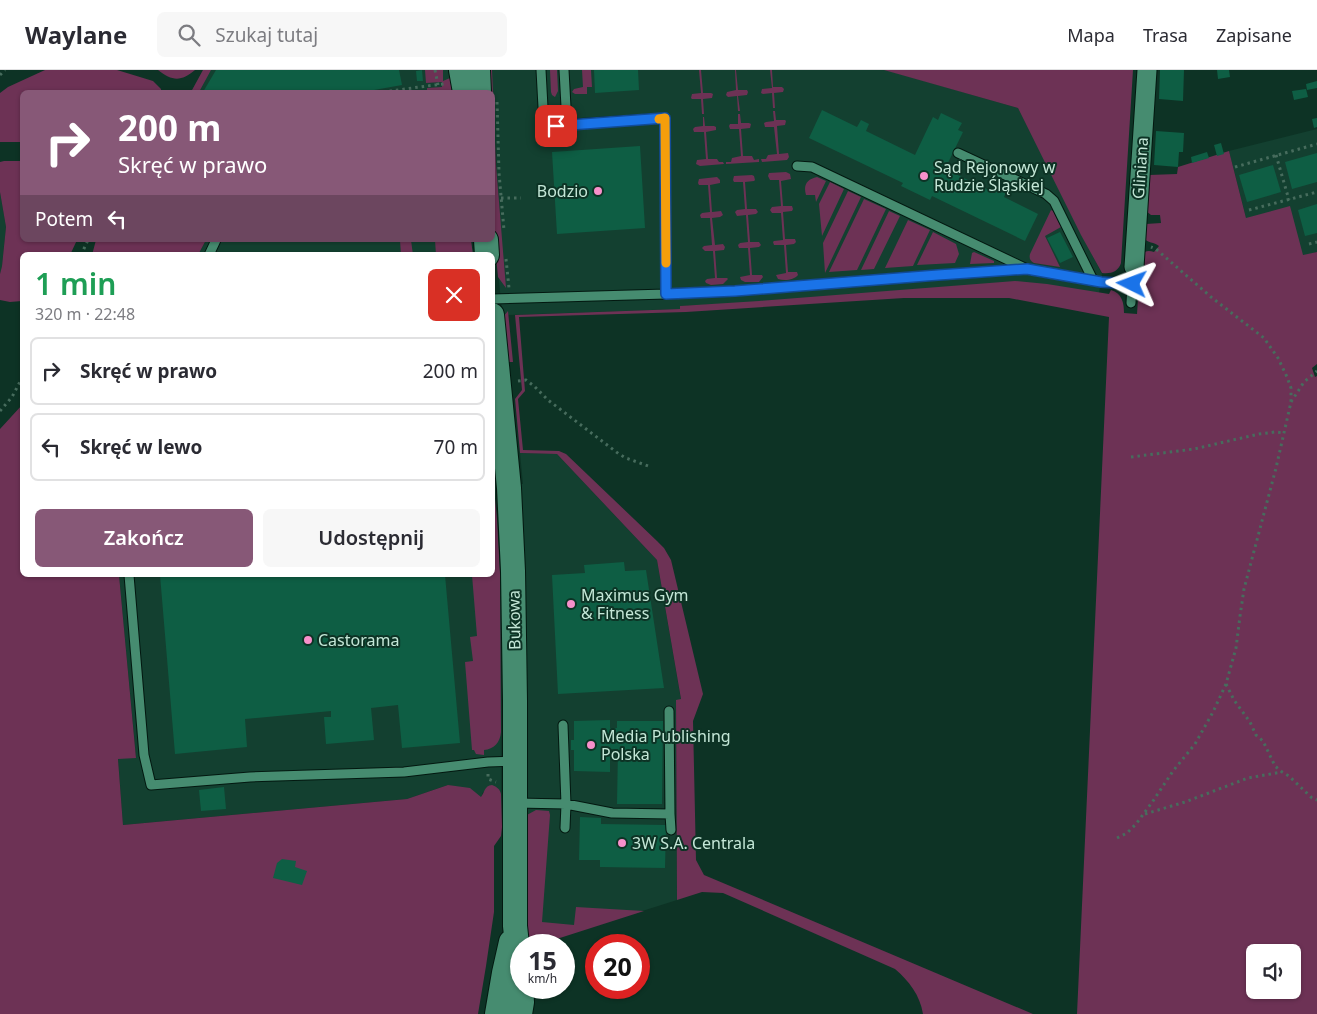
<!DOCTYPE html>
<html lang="pl">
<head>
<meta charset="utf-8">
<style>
  :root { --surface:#fff; --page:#f7f7f7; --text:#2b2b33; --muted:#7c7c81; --line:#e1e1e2; --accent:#875877 }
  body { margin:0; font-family:"Noto Sans",sans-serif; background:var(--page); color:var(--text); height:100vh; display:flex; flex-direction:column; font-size:19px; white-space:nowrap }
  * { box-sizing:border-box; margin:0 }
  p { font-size:16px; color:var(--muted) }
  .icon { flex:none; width:28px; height:28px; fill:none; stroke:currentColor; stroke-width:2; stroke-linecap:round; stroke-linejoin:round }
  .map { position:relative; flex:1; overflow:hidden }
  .panel { position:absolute; left:20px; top:182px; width:475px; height:325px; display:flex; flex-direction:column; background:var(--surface); border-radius:8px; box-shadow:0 1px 4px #0004 }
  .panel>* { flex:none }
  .top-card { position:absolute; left:20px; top:20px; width:475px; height:152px; border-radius:8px; box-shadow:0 1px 4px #0004; background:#875877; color:#fff; overflow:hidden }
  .controls { position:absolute; left:1246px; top:874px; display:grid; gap:10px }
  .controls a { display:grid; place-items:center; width:55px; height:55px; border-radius:8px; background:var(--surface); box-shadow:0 1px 4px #0004; font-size:25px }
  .speed { position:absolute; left:510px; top:864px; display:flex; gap:10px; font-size:25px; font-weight:700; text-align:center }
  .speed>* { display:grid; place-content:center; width:65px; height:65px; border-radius:50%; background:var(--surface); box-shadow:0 1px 4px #0004; line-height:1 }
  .speed small { font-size:12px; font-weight:400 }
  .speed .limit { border:8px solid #d22; background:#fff; color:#111 }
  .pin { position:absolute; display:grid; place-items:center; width:42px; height:42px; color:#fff; margin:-21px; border-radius:10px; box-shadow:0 2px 8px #0006 }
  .me { position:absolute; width:55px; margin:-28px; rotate:273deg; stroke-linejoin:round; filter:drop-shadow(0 0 4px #0008) }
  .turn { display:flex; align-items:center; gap:18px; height:105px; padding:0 15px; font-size:22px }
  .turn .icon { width:65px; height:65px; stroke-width:2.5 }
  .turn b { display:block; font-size:35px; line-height:42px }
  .then { display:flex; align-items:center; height:48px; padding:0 15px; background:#0003; gap:10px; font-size:19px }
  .round { display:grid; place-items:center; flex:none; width:52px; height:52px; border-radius:8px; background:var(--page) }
  .headline { display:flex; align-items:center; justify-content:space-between; height:85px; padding:0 15px }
  h1 { font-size:30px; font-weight:600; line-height:38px; color:#1e9e55 }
  .button { display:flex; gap:10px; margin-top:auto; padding:10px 15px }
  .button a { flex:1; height:58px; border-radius:8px; background:var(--accent); color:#fff; font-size:20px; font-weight:600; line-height:58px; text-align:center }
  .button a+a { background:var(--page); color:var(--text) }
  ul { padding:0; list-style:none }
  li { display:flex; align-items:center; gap:15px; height:68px; margin:0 10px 8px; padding:0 5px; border:2px solid var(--line); border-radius:8px }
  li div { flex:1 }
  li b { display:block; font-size:19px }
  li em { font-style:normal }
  header { display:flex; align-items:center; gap:30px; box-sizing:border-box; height:70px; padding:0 25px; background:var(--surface); border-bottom:1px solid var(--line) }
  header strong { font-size:24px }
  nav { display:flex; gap:28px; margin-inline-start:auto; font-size:18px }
  .search { width:350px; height:45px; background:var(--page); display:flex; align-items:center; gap:12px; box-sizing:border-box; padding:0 18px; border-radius:8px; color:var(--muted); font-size:19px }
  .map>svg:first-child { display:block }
</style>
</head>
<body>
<header>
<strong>Waylane</strong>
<div class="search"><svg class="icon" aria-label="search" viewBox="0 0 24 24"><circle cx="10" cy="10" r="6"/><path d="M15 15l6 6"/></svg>Szukaj tutaj</div>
<nav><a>Mapa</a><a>Trasa</a><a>Zapisane</a></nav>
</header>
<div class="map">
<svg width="1317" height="944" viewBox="0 0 1317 944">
  <rect width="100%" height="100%" fill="#0d3325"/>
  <path fill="#134030" d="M 203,0 L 448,0 L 452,22 L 191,22 Z
    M 485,0 L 886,0 L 1018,38 L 1102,204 L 1099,223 L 917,225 L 681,236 L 680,239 L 505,245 L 503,250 L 492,146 L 492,22 Z
    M 1317,59 L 1317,182 L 1303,186 L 1246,148 L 1229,81 Z
    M 0,122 L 6,157 L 2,196 L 0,204 Z
    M 206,170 L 471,170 L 473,185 L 198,185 Z
    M 520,383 L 557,384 L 657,490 L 681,630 L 676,630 L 677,830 L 535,875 L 526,875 L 520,414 L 523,414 Z
    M 493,408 L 497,449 L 500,504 L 501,724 L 500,720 L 483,722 L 481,728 L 448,715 L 407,729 L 123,755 L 118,688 L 136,687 L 119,505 L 492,505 Z"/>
  <path fill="#6d3255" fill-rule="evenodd" d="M 45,0 L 117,0 L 153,11 L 161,19 L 161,22 L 22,22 L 22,72 L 0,72 L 0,23 L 8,17 Z
    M 158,0 L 195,0 C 181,12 172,11 158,0 Z
    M 203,0 L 211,0 L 199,22 L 191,22 Z
    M 425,0 L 443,0 L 443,11 L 450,8 L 452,22 L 427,22 L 427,18 L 442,17 L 442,12 L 426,13 Z
    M 485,0 L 492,0 L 496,95 L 506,218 L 498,207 L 492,146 L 492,22 L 486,22 Z
    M 550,0 L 557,0 L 558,21 L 555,27 L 552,25 L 551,22 Z
    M 582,0 L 591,0 L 592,17 L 587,17 L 587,24 L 575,24 L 572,22 L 574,19 L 583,17 Z
    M 699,0 L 701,0 L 703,23 L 711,23 L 713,24 L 712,28 L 703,29 L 704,44 L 702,44 L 701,29 L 692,29 L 691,28 L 692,24 L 701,23 Z
    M 735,0 L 736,0 L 738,20 L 747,20 L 748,22 L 747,25 L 738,26 L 740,41 L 738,41 L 737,26 L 728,27 L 726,25 L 727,22 L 736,20 Z
    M 770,0 L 772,0 L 773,17 L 782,17 L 784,19 L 783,22 L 774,23 L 775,38 L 773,38 L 772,23 L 763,24 L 761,23 L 762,19 L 772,18 Z
    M 884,0 L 1133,0 L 1121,193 C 1118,202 1111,204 1102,203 L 1081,165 L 1018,38 Z
    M 773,41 L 775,41 L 776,50 L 785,50 L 786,51 L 785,55 L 777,56 L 779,84 L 788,83 L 789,87 L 787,90 L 762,92 L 761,89 L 766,89 L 768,85 L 777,84 L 774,57 L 765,57 L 764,53 L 766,52 L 774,51 Z
    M 738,44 L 740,44 L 741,53 L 749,53 L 751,54 L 750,58 L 741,59 L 743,86 L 752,86 L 754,90 L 759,89 L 759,92 L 726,94 L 726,92 L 731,92 L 732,88 L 741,86 L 739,59 L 730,59 L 729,56 L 730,54 L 738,54 Z
    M 703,47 L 704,47 L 705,56 L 714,56 L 716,57 L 716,60 L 706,62 L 708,89 L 717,89 L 719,92 L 723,92 L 724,94 L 700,96 L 696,94 L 697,90 L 706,89 L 704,62 L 694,62 L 693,59 L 695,57 L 703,56 Z
    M 1229,81 L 1246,148 L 1290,136 L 1303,185 L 1317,182 L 1317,294 L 1312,298 L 1315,307 L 1317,306 L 1317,944 L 1077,944 L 1109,247 L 1009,228 L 904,228 L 686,242 L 519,247 L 525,321 L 518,329 L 523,380 L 559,381 L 566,384 L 657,471 L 664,478 L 671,490 L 703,624 L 693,651 L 696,790 L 704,805 L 1033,944 L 923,944 C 920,925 909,911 895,899 L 723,823 L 702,822 L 677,830 L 676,630 L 681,629 L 657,490 L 557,384 L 520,383 L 515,329 L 522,320 L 515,245 L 680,239 L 680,236 L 759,231 L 1015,211 L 1047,214 L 1109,224 L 1111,220 C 1122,223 1124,233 1124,243 L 1137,244 L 1141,185 C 1145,181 1148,180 1154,182 L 1159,176 C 1154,172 1148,173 1143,168 L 1146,154 L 1161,153 L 1160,145 L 1151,145 L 1146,141 L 1149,105 L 1177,104 L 1178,97 ZM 1255,882 L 1292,882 L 1292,920 L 1255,920 Z
    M 4,91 L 22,91 L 22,170 L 77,170 L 70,185 L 22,185 L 22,231 L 10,232 L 0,230 L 0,204 L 2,196 L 6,157 L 0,122 L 0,92 Z
    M 786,102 L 790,104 L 791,109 L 781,111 L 783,136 L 792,136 L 793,139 L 792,141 L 783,142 L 785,169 L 795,169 L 796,172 L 794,174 L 786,175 L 788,202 L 797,202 L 798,205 C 794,210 785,211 778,209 L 776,205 L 786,203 L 784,175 L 774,175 L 773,172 L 774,171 L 783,170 L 781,143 L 772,143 L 770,140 L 772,137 L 781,136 L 779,110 L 770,110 L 768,106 L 769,103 Z
    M 752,105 L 754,106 L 755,110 L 754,111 L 745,112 L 747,139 L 756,139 L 758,142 L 756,144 L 748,145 L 750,172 L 759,172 L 761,175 L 759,177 L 750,178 L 752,205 L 762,205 L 763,207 L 759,212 L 745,212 L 741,210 L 740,207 L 750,205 L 748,178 L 739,178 L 738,175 L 740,173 L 748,172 L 746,145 L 737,146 L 735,142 L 737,140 L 745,139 L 743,112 L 734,112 L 733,110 L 734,106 Z
    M 717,107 L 720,110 L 720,113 L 710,115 L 712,142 L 721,141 L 723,145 L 720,147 L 712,148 L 715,175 L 723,174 L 725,177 L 724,180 L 715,181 L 717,208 L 727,208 L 728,209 L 723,214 L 711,215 L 706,213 L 705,211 L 707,209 L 715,208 L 713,181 L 705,181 L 702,178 L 704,176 L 712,175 L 710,148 L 701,148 L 700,145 L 702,143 L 710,142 L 708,115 L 699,115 L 698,113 L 699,109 Z
    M 817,107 L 826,111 L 816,132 L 815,125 L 806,125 C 803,115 807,109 817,107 Z
    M 830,112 L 844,119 L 822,166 L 819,134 Z
    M 848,121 L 861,127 L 825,203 L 823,173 Z
    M 864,129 L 886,139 L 857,200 L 829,202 Z
    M 1051,140 L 1053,141 L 1061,157 L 1045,166 L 1060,197 L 1034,193 C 1030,191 1029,188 1030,184 Z
    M 889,141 L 900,146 L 874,199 L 861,200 Z
    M 908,150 L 930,160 L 913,196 L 885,198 Z
    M 933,162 L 956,174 L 959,184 L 955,193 L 917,195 Z
    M 96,170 L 206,170 L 198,185 L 92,185 Z
    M 400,170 L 411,170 L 413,185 L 401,185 Z
    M 435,170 L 471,170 L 473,185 L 436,185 Z
    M 974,182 L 994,191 L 994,193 L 970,194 L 972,183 Z
    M 508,241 L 513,292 L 507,292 L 503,247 Z
    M 22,335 L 22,505 L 119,505 L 136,688 L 118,689 L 123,755 L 407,729 L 448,715 L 470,718 L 481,727 C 485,722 484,716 492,715 C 497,717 500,719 501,724 L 502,757 L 501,766 L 494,776 L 494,842 L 486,896 L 478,944 L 0,944 L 0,359 Z
    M 493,408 L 497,449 L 500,504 L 501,662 C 500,673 494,679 484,680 L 484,685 L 476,684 L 474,680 L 472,680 L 465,592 L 473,591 L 470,567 L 477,566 L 472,505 L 492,505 Z
    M 536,740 L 549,741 L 550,745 L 542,852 L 574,855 L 576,837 L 644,841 L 538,875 L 526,875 L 525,746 Z"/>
  <path fill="#0e5e44" d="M 216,0 L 399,0 L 402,15 L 363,22 L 203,22 Z
    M 422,0 L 423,11 L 417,11 L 416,1 Z
    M 594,0 L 638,0 L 639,20 L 595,23 Z
    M 1160,0 L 1184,0 L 1183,31 L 1159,29 Z
    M 1217,0 L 1229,0 L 1230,7 L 1218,9 Z
    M 1317,11 L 1317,18 L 1307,20 L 1306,14 Z
    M 1306,19 L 1308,27 L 1294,30 L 1292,21 Z
    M 822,40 L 857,57 L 861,50 L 869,54 L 866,61 L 915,85 L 933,47 L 938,50 L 941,43 L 962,53 L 958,60 L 963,62 L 945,99 L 995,123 L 998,115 L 1007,119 L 1004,127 L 1038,144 L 1025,171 L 932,126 L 930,130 L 901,116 L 903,113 L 809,68 Z
    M 1317,48 L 1317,57 L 1314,58 L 1312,49 Z
    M 1156,61 L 1184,63 L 1183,82 L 1179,82 L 1178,97 L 1154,95 Z
    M 1221,73 L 1224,84 L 1217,86 L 1214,75 Z
    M 640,76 L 645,158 L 557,164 L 552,82 Z
    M 1207,82 L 1209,88 L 1192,93 L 1191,87 Z
    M 1317,83 L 1317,112 L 1292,119 L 1285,92 Z
    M 1273,95 L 1281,122 L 1247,132 L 1239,105 Z
    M 1317,134 L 1317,163 L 1305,166 L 1298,140 Z
    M 1060,162 L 1073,187 L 1060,193 L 1047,168 Z
    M 624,492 L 625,501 L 646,500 L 664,618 L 558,624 L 552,505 L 585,503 L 584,495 Z
    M 160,505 L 445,505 L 460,673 L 402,678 L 398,635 L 371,638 L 374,670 L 326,674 L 324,647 L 331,647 L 331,641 L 245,649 L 247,677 L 175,684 Z
    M 610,650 L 610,658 L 617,658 L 617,651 L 663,651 L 662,734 L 617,734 L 618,679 L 610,679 L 610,702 L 574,701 L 574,680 L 571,680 L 571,670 L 574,670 L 574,651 Z
    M 224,717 L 226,739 L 201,741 L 199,720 Z
    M 580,747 L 601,748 L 601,754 L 666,755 L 665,798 L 600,797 L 600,790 L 579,790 Z
    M 282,789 L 296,791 L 295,797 L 307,801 L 302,815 L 273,808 L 277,793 Z"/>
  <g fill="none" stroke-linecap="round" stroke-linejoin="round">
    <defs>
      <path id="service" d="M 564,0 L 567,55
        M 958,83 L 1046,124 L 1054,131 L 1093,210
        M 209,185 L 216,170
        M 1027,199 L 1101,212 L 1132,214 L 1134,197
        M 666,224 L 735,221 L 938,205 L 1027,199 L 812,97 L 797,96
        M 492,229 L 666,224 L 665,48 L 544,56 L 541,0
        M 1131,233 L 1132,214
        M 129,505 L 144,685 L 151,715 L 250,707 L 404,702 L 488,692 L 515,691
        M 563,655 L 566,734 L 565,758
        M 517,733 L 566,734 L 612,743 L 670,744 L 669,641
        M 670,744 L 671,760"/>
      <path id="minor" d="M 1134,197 L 1147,0"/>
      <path id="tertiary" d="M 461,0 L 465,22
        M 478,0 L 479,22
        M 486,170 L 487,185
        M 492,245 L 509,418 L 513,501 L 515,631 L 515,856 L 520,902 L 522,932 L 520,944
        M 497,944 L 504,903 L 511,872"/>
    </defs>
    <use href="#service" stroke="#031810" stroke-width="11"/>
    <use href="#minor" stroke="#031810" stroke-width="21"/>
    <use href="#tertiary" stroke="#031810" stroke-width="26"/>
    <path stroke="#476c5d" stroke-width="3" stroke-dasharray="2.5 4" stroke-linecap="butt" d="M 435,0 L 438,15
      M 0,5 L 5,0
      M 383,22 L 427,16 L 444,14
      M 497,32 L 499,103 L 504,160
      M 1276,85 L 1289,130
      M 1235,97 L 1317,74
      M 501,128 L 521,128
      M 1249,140 L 1317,122
      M 1309,174 L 1317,172
      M 81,185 L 88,170
      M 506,189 L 509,218
      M 518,311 L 526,310 L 534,316 L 548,330 L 619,384 L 626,388 L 651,397
      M 1291,332 L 1304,312 L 1317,301
      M 0,341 L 12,327 L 22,308
      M 1131,387 L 1194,379 L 1259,364 L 1275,362 L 1284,363
      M 1226,614 L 1234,630 L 1250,652 L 1256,665 L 1263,671 L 1275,696 L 1282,702 L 1289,706 L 1312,728 L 1317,730
      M 488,704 L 488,709 L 496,712
      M 1145,744 L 1185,732 L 1248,708 L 1282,702
      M 1117,768 L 1127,763 L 1136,754 L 1153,731 L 1173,701 L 1195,674 L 1213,642 L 1226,614 L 1236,578 L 1240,546 L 1244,519 L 1276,398 L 1291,332 L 1291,318 L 1287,307 L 1278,288 L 1264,268 L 1211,227 L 1156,179 L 1151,177"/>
    <use href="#service" stroke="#468c70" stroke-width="9"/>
    <use href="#minor" stroke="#468c70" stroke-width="19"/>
    <use href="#tertiary" stroke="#468c70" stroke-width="24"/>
  </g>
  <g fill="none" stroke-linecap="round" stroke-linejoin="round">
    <defs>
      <path id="route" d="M 556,56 L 665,48 L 666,224 L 735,221 L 938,205 L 1027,199 L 1101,212 L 1132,214"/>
    </defs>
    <use href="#route" stroke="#114b97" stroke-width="12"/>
    <use href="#route" stroke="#1a73e8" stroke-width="9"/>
    <path stroke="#f59e0b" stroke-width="9" d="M 659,49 L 665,48 L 666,193"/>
  </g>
  <g fill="#f890cb" stroke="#0d3325" stroke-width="2">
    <circle cx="924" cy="106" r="5"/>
    <circle cx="598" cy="121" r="5"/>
    <circle cx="571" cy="534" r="5"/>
    <circle cx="308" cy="570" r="5"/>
    <circle cx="591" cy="675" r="5"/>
    <circle cx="622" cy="773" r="5"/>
  </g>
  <g text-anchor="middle" stroke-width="4" stroke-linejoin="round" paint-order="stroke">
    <g font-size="16" fill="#c4e7d7" stroke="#0d3325" text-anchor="start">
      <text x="934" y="103">Sąd Rejonowy w<tspan x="934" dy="18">Rudzie Śląskiej</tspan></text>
      <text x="588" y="127" text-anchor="end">Bodzio</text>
      <text x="581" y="531">Maximus Gym<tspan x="581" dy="18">&amp; Fitness</tspan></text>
      <text x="318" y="576">Castorama</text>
      <text x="601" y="672">Media Publishing<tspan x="601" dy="18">Polska</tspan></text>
      <text x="632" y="779">3W S.A. Centrala</text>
    </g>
    <g font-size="16" fill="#c4e7d7" stroke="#0d3325">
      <text transform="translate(1140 98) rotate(-86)" y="6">Gliniana</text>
      <text transform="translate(514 550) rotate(-91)" y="6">Bukowa</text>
    </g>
  </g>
</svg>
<div class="controls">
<a><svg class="icon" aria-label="sound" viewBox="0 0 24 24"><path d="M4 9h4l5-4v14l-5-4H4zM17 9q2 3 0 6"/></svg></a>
</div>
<div class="speed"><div>15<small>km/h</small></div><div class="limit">20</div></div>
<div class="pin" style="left:556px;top:56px;background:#d93025"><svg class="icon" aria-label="arrive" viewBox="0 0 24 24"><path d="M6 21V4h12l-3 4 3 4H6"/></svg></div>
<svg class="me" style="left:1132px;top:214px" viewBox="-20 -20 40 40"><path d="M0-17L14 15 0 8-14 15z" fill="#1a73e8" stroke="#fff" stroke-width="4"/></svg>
<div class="top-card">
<div class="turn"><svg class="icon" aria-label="right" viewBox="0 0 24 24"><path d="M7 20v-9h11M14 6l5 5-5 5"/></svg><div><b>200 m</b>Skręć w prawo</div></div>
<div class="then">Potem<svg class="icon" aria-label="left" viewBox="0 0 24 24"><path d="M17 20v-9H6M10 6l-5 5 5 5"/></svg></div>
</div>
<section class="panel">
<div class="headline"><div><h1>1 min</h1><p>320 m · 22:48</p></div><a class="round" style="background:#d93025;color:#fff"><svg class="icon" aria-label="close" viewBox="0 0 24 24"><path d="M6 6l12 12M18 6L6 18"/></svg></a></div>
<ul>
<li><svg class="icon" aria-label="right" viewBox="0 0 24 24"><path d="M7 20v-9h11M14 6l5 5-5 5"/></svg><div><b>Skręć w prawo</b></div><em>200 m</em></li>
<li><svg class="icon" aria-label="left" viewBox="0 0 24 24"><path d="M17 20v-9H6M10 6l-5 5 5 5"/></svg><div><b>Skręć w lewo</b></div><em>70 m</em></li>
</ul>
<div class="button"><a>Zakończ</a><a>Udostępnij</a></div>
</section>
</div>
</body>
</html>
